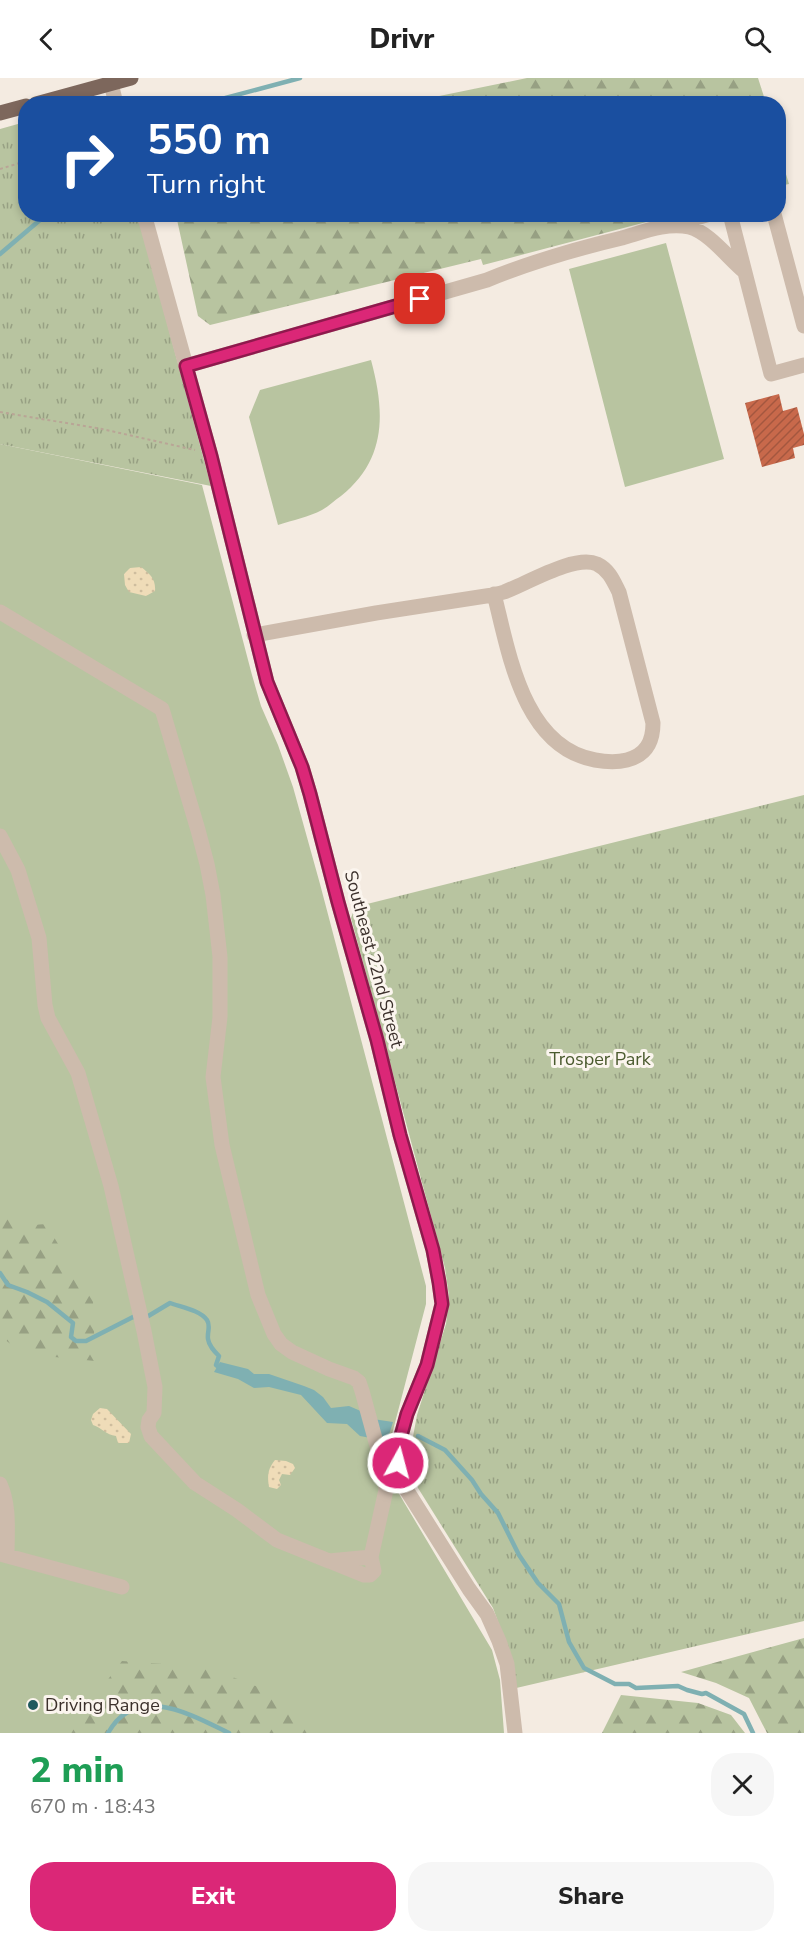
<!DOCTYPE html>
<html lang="en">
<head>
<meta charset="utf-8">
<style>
  :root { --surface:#fff; --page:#f6f6f6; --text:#222; --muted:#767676; --accent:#db2777 }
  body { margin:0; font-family:"Nunito Sans",sans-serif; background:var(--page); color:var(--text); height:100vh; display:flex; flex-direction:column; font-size:22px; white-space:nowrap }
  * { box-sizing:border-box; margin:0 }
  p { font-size:20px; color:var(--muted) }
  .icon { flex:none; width:33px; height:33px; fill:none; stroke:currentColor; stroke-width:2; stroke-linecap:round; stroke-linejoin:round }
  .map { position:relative; height:1655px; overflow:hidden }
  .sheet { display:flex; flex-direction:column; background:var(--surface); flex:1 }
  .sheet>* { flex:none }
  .guide { position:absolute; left:18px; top:18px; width:768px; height:126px; border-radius:24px; box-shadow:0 3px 9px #0003; background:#1a4fa0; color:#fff; overflow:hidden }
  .pin { position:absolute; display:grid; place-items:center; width:51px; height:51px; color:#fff; margin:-26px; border-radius:12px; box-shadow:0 3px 9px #0006 }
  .me { position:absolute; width:66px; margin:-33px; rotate:7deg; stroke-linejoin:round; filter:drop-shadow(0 0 4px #0008) }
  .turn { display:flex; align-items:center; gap:21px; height:126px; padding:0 30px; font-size:27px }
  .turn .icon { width:78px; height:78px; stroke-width:2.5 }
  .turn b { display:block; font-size:42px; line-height:51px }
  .round { display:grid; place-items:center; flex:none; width:63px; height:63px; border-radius:24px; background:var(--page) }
  .overview { display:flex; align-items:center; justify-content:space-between; height:102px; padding:0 30px }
  h1 { font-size:36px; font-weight:800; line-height:45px; color:#1e9e55 }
  .primary-button { display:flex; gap:12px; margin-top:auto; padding:12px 30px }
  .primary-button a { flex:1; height:69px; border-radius:24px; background:var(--accent); color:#fff; font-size:24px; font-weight:800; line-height:69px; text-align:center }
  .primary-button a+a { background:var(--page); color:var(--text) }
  header { display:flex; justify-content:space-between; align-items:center; height:78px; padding:0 30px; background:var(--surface); font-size:27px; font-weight:800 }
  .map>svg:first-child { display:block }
</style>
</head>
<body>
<header><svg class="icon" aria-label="back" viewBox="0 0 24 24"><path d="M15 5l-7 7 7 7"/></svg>Drivr<svg class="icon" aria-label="search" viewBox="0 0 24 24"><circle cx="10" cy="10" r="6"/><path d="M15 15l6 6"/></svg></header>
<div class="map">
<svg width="804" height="1655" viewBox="0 0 804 1655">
  <defs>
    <pattern id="forest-firs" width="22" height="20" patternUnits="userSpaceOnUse" patternTransform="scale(1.5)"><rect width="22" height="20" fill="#b8c4a0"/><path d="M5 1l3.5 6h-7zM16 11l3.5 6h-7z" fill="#97a083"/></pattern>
    <pattern id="sand-dots" width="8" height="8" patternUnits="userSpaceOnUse" patternTransform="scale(1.5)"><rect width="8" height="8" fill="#efdcb8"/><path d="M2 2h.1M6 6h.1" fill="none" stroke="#cebd9e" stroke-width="1.8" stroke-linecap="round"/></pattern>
    <pattern id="park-tufts" width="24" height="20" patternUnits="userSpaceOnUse" patternTransform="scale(1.5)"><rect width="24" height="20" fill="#b8c4a0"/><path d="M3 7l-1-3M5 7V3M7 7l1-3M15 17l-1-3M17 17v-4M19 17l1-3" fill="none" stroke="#97a083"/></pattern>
    <pattern id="building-hatch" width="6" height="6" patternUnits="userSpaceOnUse" patternTransform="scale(1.5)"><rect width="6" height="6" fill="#c8694b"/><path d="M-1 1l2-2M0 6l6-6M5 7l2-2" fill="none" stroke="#a4573f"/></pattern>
  </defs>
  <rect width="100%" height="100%" fill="#f4ebe1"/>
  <path fill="#b8c4a0" d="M 666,165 L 724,381 L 625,409 L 569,191 Z
    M 371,282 C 385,334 387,381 341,418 C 335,422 329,428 322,432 C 309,439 293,442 278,447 L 249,339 L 260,312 Z
    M 0,366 L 202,407 L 252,597 L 261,628 L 278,667 L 293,709 L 320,806 L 426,1208 L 426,1226 L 391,1360 L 388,1386 L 392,1404 L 492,1572 L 500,1602 L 504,1655 L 0,1655 Z"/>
  <path fill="url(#forest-firs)" d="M 527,0 L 758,0 L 766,25 L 405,25 Z
    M 778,70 L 789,106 L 779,108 L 778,108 Z
    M 176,137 L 176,136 L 673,137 L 483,187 L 481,181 L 210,247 L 198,238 Z
    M 0,1126 L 20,1148 L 46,1146 L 93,1224 L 95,1283 L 24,1276 L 0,1258 Z
    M 804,1560 L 804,1655 L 767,1655 L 749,1620 L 716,1605 L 681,1594 Z
    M 122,1583 L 207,1589 L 294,1623 L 310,1655 L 67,1655 Z
    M 621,1617 L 698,1625 L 731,1637 L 745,1655 L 602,1655 Z"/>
  <path fill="url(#sand-dots)" d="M 141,489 C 150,496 156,501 155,513 L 146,518 L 129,514 L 125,507 L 124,496 L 130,490 Z
    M 100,1330 L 107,1331 L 131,1356 L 129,1365 L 118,1365 L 116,1358 C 106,1357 102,1350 93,1347 L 91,1342 L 93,1336 Z
    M 275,1382 L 286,1383 L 293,1386 L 295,1390 L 290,1397 L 282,1396 L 279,1402 L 281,1407 L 277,1411 L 269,1409 C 267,1397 268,1391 275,1382 Z"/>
  <path fill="url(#park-tufts)" d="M 25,44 L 26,136 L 138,137 L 211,408 L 0,366 L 0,51 Z
    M 804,717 L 804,1543 L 512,1611 L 509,1574 L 493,1530 L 418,1410 L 409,1380 L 417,1337 L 446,1246 L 449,1218 L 445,1190 L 351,840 L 355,829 Z"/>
  <path fill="#7fb0b2" d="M 220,1284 L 248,1291 L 254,1296 L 269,1296 L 304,1308 L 314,1312 L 323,1319 L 331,1330 L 349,1328 L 363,1334 L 373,1341 L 393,1344 L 387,1363 L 360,1358 L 347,1346 L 327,1345 L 301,1317 L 269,1309 L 254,1310 L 238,1301 L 214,1294 Z"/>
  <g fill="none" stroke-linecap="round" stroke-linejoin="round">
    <path stroke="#7fb0b2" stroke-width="4.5" d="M 203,26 L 300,0
      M 0,176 L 47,136
      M 0,1195 L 8,1207 L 27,1214 L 47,1224 L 73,1245 L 71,1259 L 76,1263 L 86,1263 L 133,1239 L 145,1240 L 170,1225 C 181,1229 200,1232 207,1242 C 211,1248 207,1254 208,1261 C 209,1268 214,1273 219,1278 L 216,1287 L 221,1291
      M 418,1358 L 445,1372 L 472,1402 L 481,1416 L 498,1435 L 519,1477 L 538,1505 L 559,1526 L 569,1564 L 584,1590 L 615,1606 L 629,1606 L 636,1610 L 678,1608 L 687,1612 L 702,1616 L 706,1615 L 744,1636 L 753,1655
      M 108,1655 C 136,1605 190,1636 229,1655"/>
  </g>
  <path fill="url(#building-hatch)" d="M 779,316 L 783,333 L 797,329 L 804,356 L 804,367 L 793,370 L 795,380 L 762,389 L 745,325 Z"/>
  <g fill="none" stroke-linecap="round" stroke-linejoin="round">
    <path stroke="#b9a596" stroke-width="2" stroke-dasharray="3 3" stroke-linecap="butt" d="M 0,91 L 26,83
      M 0,334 L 102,351 L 195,372"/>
    <path stroke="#cdbbac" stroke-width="15" d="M 111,5 L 116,26
      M 144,136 L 211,378 L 267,604 L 302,689 L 310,716 L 338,824 L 377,962 L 400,1057 L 433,1172 L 439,1204 L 442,1226 L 427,1287 L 407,1336 L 399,1365 L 398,1385 L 404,1408 L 469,1511 L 487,1536 L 499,1563 L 507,1586 L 515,1655
      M 730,136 L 771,296 L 804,287
      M 774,136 L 804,248
      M 678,145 L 710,136
      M 186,288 L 487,202 C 531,184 575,171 622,160 C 643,154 667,144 689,149 C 709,154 729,181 745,194
      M 0,534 L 162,631 L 198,752 L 207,786 L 213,817 L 220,879 L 220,939 L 213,999 L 222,1067 L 258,1217 L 274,1256 L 281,1266 L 292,1274 L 329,1291 L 354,1300 L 359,1304 L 362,1313 L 385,1397 L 386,1412 L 371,1479 L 329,1483 L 277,1462 L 237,1432 L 195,1405 L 151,1358 L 148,1349 L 149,1342 L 154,1335 L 155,1309 L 144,1253 L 111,1108 L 78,995 L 48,940 L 45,927 L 39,860 L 18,792 L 0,758
      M 254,557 L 376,535 L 486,518 C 492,517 498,516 504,514 C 526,506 575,476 597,486 C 609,492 613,502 619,514 L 653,645 C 653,664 646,677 627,682 C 615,685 606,684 595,682 C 523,669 509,575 494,516
      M 0,1406 C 10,1428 7,1454 7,1478
      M 0,1476 L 122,1509
      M 332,1484 L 364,1497 L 370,1497 L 374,1493 L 371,1479"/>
    <path stroke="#7d675c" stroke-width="15" d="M 36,26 L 131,0
      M 0,35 L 26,28"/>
  </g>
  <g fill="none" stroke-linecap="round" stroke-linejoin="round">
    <defs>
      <path id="route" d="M 398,1385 L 399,1365 L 407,1336 L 427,1287 L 442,1226 L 439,1204 L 433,1172 L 400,1057 L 377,962 L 338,824 L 310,716 L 302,689 L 267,604 L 211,378 L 186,288 L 420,221"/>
    </defs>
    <use href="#route" stroke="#8e194d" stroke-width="15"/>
    <use href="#route" stroke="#db2777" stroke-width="10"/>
  </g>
  <circle fill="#1f5a5e" stroke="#fbf5ee" stroke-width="2" cx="33" cy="1627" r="6"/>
  <g text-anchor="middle" stroke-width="6" stroke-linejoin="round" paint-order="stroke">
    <g font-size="18" fill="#3b302b" stroke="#fbf5ee">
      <text transform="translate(374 881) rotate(75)" y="6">Southeast 22nd Street</text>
    </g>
    <g font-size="18" fill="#4a5a2e" stroke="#fbf5ee">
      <text x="600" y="987">Trosper Park</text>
    </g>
    <g font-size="18" fill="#3b302b" stroke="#fbf5ee" text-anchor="start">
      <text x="45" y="1633">Driving Range</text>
    </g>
  </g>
</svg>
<div class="pin" style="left:420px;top:221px;background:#d93025"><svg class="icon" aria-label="arrive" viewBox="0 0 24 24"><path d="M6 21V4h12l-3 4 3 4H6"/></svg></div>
<svg class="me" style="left:398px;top:1385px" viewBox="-20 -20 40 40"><circle r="17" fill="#db2777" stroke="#fff" stroke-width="3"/><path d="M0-11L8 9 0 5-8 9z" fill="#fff"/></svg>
<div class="guide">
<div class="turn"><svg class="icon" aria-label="right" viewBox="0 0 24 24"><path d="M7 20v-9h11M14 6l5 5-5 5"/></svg><div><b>550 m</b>Turn right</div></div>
</div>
</div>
<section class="sheet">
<div class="overview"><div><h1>2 min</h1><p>670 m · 18:43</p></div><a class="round"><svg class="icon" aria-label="close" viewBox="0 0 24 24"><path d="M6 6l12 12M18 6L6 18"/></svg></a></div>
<div class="primary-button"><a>Exit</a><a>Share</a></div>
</section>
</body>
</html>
